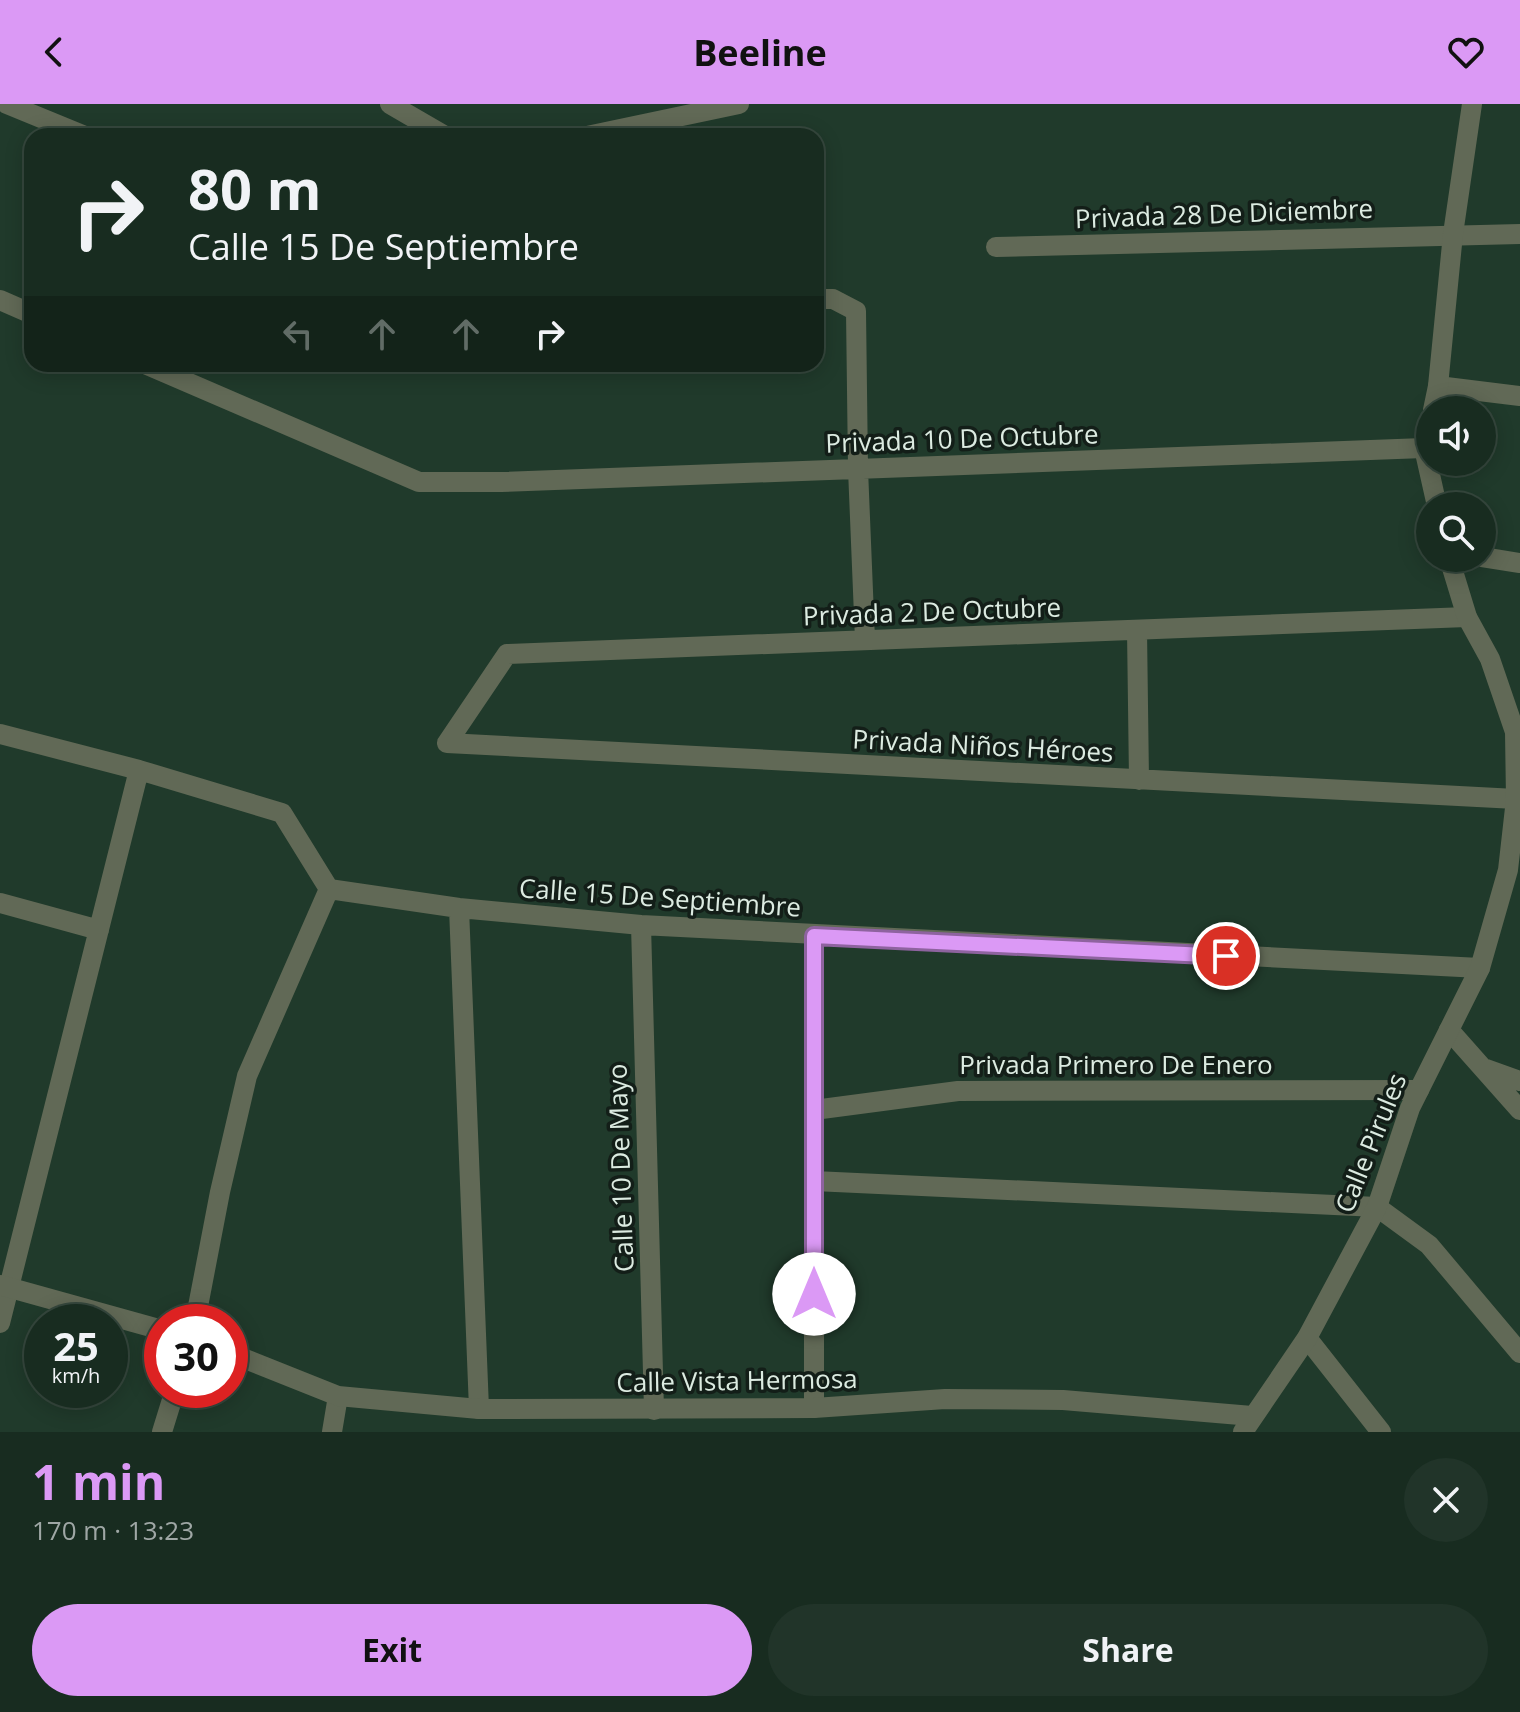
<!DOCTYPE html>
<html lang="en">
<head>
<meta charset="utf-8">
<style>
  :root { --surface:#182c20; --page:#213429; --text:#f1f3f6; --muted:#9fa7a5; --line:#36483e; --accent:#db99f5 }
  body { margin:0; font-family:"Open Sans",sans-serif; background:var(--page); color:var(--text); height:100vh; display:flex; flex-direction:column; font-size:30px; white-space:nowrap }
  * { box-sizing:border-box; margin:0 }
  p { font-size:26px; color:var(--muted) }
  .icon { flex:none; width:44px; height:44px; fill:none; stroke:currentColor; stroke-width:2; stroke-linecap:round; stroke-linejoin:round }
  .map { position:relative; height:1328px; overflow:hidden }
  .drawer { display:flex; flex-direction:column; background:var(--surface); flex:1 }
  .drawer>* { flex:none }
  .banner { position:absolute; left:24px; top:24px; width:800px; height:244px; border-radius:24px; box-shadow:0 4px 20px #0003,0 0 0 2px var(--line); background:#182c20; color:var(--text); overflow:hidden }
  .buttons { position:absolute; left:1416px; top:292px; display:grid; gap:16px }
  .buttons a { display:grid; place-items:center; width:80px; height:80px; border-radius:50%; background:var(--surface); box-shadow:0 4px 20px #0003,0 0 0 2px var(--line); font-size:40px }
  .speed { position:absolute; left:24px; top:1200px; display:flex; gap:16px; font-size:40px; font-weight:700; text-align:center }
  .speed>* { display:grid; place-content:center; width:104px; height:104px; border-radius:50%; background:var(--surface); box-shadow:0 4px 20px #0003,0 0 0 2px var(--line); line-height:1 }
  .speed small { font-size:20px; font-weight:400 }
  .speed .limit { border:12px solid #d22; background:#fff; color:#111 }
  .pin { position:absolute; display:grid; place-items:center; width:68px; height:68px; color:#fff; margin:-34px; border:4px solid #fff; border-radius:50%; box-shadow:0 2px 8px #0007 }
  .me { position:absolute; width:88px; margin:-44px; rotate:0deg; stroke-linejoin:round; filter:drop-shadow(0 0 6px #0008) }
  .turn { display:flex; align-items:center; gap:28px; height:168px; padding:0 32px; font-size:36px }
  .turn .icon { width:104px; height:104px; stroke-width:2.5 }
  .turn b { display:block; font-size:56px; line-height:68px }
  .lanes { display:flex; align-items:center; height:76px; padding:0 32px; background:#0003; justify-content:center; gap:40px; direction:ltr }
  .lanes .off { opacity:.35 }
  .round { display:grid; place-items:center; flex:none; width:84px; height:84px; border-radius:42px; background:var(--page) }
  .overview { display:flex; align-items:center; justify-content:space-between; height:136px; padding:0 32px }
  h1 { font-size:48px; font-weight:700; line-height:60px; color:var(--accent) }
  .primary-button { display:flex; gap:16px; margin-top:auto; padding:16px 32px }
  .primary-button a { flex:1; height:92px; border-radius:48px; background:var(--accent); color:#111; font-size:32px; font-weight:700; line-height:92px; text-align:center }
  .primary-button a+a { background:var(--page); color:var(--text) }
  header { display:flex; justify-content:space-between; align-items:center; height:104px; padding:0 32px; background:var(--accent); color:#111; font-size:36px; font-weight:700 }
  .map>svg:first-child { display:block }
</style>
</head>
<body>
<header><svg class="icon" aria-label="back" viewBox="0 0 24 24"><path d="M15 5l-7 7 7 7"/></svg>Beeline<svg class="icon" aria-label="heart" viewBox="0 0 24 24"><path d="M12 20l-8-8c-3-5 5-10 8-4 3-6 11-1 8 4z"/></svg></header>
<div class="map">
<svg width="1520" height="1328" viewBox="0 0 1520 1328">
  <rect width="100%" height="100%" fill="#203a2b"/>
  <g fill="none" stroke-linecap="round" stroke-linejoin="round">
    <path stroke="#616956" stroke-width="20" d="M 7,0 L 85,32
      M 390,0 L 445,32
      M 587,32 L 739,0
      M 996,143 L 1520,130
      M 816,195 L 833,195 L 856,207 L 858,365 L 865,536
      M 0,196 L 32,210
      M 145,260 L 419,378 L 501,378 L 1424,344
      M 1438,282 L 1520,292
      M 1482,453 L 1520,459
      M 1137,526 L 1139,676
      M 0,630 L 139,666 L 282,709 L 329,785
      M 447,639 L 1516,695
      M 447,639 L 507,550 L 1467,513
      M 329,785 L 459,804 L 641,821 L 1480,864
      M 0,799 L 99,826
      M 459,804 L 479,1305
      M 641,821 L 654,1306
      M 1449,926 L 1520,1006
      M 1486,965 L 1520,977
      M 814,1006 L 958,987 L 1419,986
      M 814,1077 L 1377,1103 L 1429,1141 L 1520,1249
      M 195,1218 L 220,1088 L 247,972 L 329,785
      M 0,1219 L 139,666
      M 1307,1234 L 1381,1328
      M 814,1304 L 814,832
      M 162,1328 L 175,1286
      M 332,1328 L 338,1292"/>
    <path stroke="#616956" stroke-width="20" d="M 1433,306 L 1438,282 L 1453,130 L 1472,0
      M 1430,318 L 1424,344 L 1437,402
      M 0,1181 L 162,1226
      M 230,1249 L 338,1292 L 479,1305 L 814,1304 L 945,1295 L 1063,1296 L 1252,1312
      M 1243,1328 L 1307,1234 L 1377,1103 L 1410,1004 L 1480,864 L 1508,766 L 1516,695 L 1515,628 L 1490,555 L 1467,513 L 1449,454"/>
  </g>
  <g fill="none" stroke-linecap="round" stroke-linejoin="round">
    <defs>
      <path id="route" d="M 814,1190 L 814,832 L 1226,852"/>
    </defs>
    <use href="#route" stroke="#8e639f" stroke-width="20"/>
    <use href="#route" stroke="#db99f5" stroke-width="14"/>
  </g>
  <g text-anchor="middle" stroke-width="7" stroke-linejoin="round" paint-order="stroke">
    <g font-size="26" fill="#dcebe1" stroke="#131e18">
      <text transform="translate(1224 110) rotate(-2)" y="9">Privada 28 De Diciembre</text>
      <text transform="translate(962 335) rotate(-2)" y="9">Privada 10 De Octubre</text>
      <text transform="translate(932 508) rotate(-2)" y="9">Privada 2 De Octubre</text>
      <text transform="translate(983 642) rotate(3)" y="9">Privada Niños Héroes</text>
      <text transform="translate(660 794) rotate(4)" y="9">Calle 15 De Septiembre</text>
      <text x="1116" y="970">Privada Primero De Enero</text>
      <text transform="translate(1371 1039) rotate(-68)" y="9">Calle Pirules</text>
      <text transform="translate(621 1064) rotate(-92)" y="9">Calle 10 De Mayo</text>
      <text transform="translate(737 1277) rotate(-1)" y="9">Calle Vista Hermosa</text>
    </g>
  </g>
</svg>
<div class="buttons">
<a><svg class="icon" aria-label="sound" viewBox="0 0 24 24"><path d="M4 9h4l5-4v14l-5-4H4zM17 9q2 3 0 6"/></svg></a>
<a><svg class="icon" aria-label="search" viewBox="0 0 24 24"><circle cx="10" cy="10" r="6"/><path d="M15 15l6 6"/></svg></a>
</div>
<div class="speed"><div>25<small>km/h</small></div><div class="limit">30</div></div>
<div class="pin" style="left:1226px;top:852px;background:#d93025"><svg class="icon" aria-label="arrive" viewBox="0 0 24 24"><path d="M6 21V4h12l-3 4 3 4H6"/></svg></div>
<svg class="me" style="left:814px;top:1190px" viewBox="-20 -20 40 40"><circle r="19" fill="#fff"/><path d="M0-13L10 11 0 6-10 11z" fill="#db99f5"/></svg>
<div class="banner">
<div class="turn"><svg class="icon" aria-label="right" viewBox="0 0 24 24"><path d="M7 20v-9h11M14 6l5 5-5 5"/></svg><div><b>80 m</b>Calle 15 De Septiembre</div></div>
<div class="lanes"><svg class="icon off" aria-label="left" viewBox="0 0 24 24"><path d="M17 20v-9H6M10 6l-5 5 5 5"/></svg><svg class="icon off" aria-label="ahead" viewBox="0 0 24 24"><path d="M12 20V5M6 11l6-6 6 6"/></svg><svg class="icon off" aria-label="ahead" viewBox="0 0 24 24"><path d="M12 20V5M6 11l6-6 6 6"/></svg><svg class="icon" aria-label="right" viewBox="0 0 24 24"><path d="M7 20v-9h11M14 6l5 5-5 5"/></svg></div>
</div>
</div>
<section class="drawer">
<div class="overview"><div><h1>1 min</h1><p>170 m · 13:23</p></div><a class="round"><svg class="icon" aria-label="close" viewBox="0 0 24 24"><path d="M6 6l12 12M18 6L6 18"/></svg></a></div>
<div class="primary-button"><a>Exit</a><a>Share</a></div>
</section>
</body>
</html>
